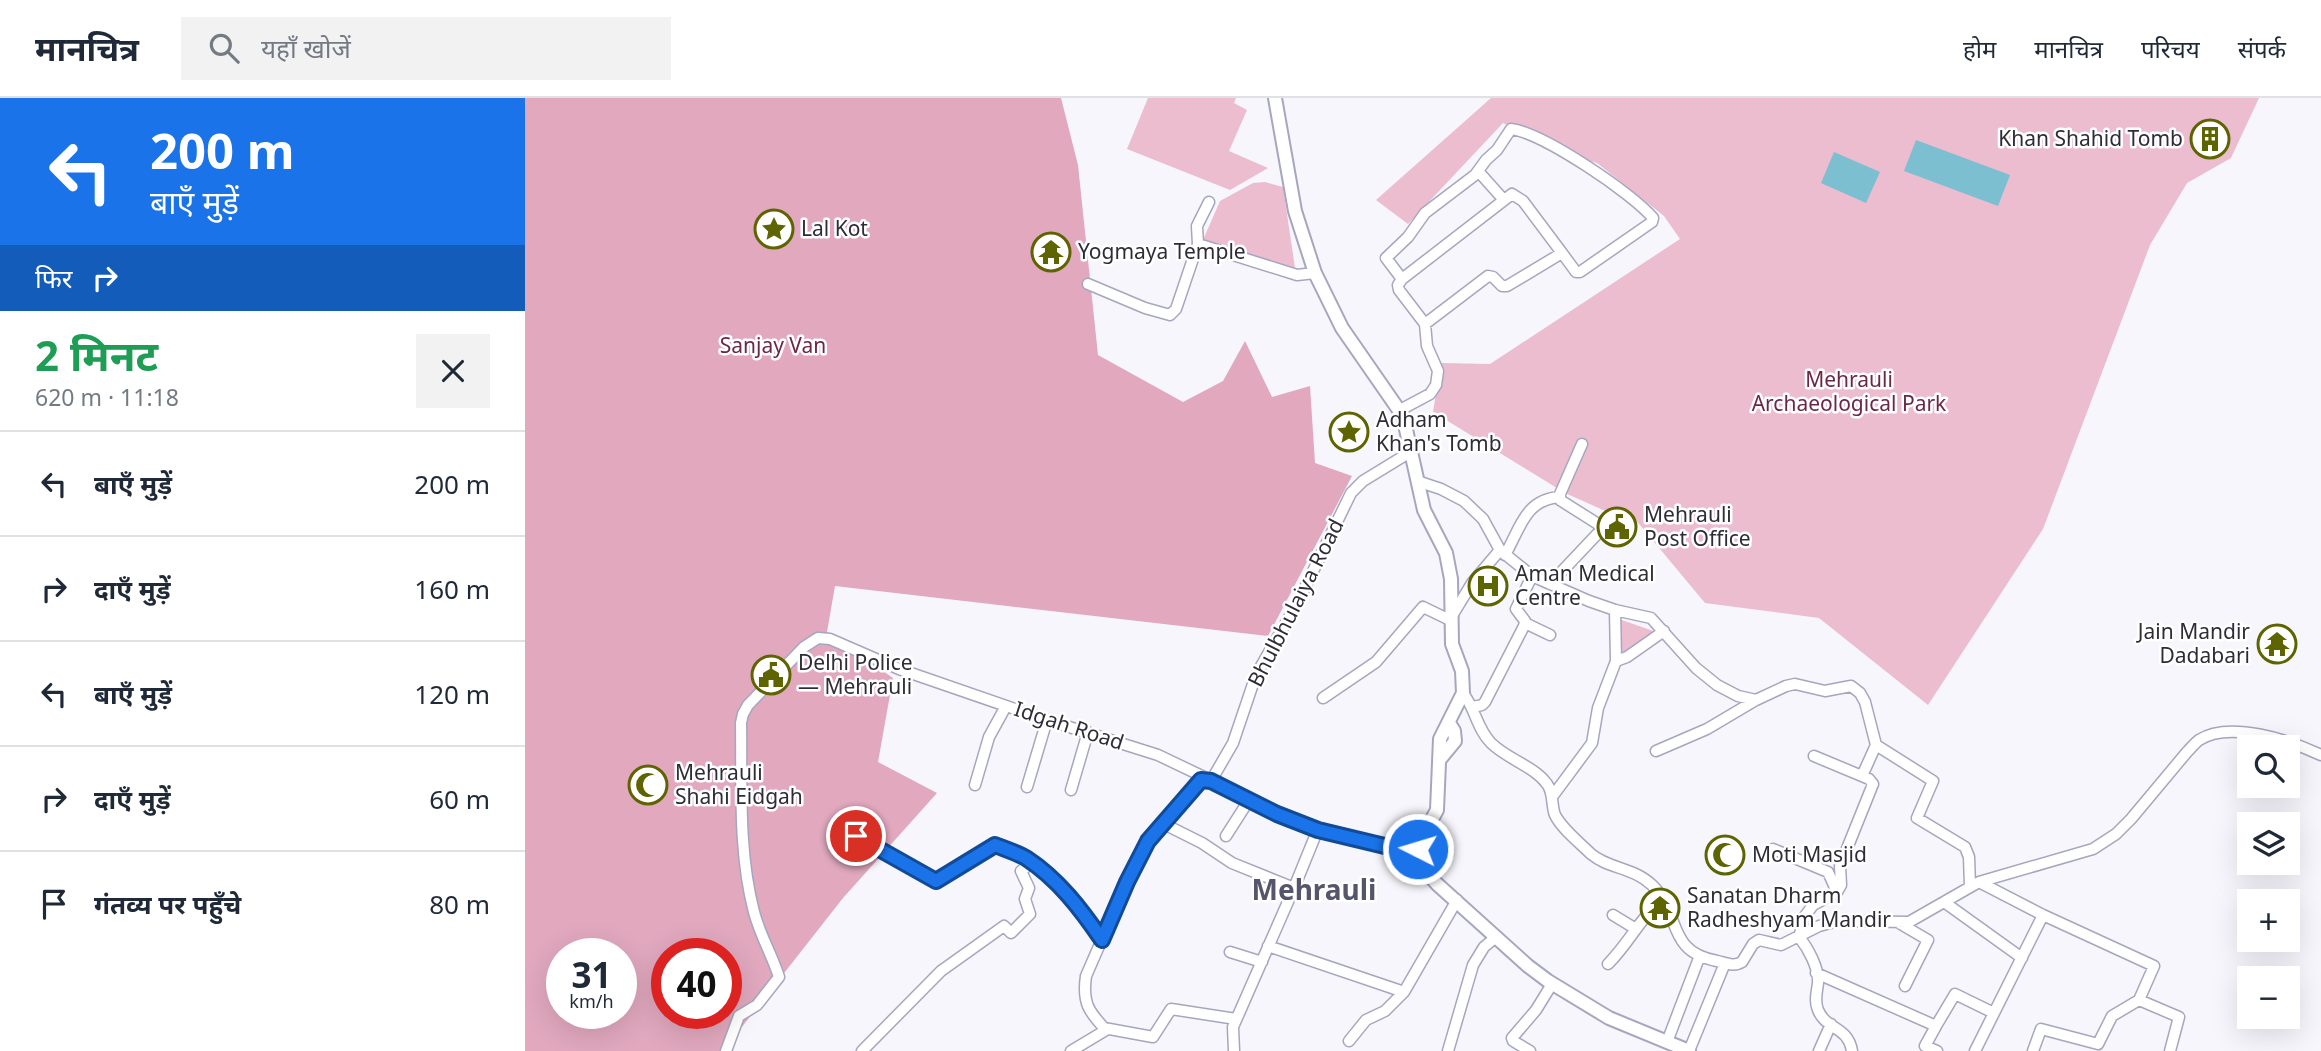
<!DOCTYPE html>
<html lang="hi">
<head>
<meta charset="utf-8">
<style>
  :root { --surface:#fff; --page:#f2f2f3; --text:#1f2937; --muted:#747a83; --line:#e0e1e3 }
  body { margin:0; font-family:"Noto Sans","Noto Sans Devanagari",sans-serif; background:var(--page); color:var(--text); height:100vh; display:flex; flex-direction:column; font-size:26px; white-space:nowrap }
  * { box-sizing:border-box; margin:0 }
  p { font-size:23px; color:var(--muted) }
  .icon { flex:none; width:38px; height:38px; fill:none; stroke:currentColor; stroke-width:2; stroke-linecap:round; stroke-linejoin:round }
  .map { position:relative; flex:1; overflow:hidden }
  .drawer { display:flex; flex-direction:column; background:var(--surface); width:525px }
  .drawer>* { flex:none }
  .banner { background:#1a73e8; color:#fff; overflow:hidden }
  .controls { position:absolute; left:1712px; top:637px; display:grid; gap:14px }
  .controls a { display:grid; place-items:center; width:63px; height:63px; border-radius:0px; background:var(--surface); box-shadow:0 7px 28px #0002; font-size:35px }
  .speed { position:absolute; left:21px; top:840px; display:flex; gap:14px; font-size:35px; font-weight:700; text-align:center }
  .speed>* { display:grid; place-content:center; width:91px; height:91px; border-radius:50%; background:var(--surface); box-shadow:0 7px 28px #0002; line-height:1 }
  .speed small { font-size:18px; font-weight:400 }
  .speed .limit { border:10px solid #d22; background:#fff; color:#111 }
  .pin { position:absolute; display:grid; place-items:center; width:60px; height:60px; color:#fff; margin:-30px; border:4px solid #fff; border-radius:50%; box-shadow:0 2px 7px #0007 }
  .me { position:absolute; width:77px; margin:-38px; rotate:275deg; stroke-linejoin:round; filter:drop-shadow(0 0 5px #0008) }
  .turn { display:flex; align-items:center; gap:24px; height:147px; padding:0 35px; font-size:32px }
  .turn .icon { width:91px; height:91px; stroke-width:2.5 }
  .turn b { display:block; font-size:49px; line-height:60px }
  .then { display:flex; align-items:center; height:66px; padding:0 35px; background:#0003; gap:14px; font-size:26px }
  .round { display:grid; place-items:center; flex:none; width:74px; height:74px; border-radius:0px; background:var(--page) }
  .overview { display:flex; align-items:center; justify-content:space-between; height:119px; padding:0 35px }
  h1 { font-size:42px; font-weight:700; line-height:52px; color:#1e9e55 }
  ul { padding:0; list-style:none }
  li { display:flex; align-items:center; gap:21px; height:105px; padding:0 35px; border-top:2px solid var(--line) }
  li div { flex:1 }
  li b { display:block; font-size:26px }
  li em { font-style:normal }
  header { display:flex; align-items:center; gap:42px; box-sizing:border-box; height:98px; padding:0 35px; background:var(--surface); border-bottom:2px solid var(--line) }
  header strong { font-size:33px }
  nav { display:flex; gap:38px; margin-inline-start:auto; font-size:24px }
  .search { width:490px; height:63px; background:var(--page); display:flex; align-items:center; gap:18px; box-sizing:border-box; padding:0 24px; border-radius:0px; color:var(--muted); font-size:26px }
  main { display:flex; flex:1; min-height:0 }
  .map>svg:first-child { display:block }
</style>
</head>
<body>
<header>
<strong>मानचित्र</strong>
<div class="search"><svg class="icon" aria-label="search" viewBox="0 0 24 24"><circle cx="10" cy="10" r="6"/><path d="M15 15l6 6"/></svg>यहाँ खोजें</div>
<nav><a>होम</a><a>मानचित्र</a><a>परिचय</a><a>संपर्क</a></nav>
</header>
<main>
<section class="drawer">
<div class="banner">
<div class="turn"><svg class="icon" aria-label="left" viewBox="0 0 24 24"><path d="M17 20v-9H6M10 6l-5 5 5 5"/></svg><div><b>200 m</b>बाएँ मुड़ें</div></div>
<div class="then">फिर<svg class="icon" aria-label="right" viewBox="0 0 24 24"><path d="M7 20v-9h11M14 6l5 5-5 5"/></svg></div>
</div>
<div class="overview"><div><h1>2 मिनट</h1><p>620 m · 11:18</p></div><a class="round"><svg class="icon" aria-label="close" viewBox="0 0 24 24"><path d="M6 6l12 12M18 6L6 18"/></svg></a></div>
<ul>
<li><svg class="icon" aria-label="left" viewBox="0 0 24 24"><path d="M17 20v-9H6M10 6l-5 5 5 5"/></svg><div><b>बाएँ मुड़ें</b></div><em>200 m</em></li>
<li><svg class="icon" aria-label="right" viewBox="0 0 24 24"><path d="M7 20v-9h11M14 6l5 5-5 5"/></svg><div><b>दाएँ मुड़ें</b></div><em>160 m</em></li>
<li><svg class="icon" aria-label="left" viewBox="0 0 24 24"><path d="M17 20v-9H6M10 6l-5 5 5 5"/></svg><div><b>बाएँ मुड़ें</b></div><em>120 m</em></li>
<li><svg class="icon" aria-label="right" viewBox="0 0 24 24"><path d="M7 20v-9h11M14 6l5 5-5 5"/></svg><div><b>दाएँ मुड़ें</b></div><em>60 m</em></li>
<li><svg class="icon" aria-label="arrive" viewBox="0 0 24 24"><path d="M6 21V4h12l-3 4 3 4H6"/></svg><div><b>गंतव्य पर पहुँचे</b></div><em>80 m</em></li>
</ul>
</section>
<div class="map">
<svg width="1796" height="953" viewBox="0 0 1796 953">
  <rect width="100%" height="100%" fill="#f6f6fc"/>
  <path fill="#ecbccf" d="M 623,0 L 711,0 L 709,5 L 722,12 L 704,53 L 743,70 L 705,92 L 602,51 Z
    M 966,0 L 1734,0 L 1706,60 L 1662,85 L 1625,147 L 1518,431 L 1403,607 L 1294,520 L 1180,505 L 1105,415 L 1096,420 L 1040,395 L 908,314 L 916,265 L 965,266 L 1155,141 L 1139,118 L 1072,65 L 1036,55 L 978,25 L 883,126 L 851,102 Z
    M 740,84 L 758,89 L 770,170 L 678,142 L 695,103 L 728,85 Z
    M 1091,520 L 1134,535 L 1096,560 Z"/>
  <path fill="#e1a8be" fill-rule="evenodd" d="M 0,0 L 536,0 L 553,67 L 573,257 L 658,304 L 698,283 L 720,243 L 747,299 L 785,288 L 790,365 L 827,378 L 743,538 L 310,488 L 302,534 L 368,580 L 353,664 L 412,695 L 318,800 L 198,953 L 0,953 ZM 37,856 L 96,856 L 96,915 L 37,915 ZM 142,856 L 201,856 L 201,915 L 142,915 Z"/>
  <path fill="#7cbfd1" d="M 1391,42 L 1485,77 L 1473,108 L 1379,73 Z
    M 1309,54 L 1355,74 L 1341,105 L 1296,85 Z"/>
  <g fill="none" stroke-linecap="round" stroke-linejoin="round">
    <defs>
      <path id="minor" d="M 953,73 L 978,101
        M 673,146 L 672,128 L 684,104
        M 877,181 L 861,160 L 883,139 L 900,115 L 950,77 L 961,62 L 972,52 L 986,31 C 1018,35 1107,95 1128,120 L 1127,124 L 1055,174 L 1051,174 L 1037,155 L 982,188 L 977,188 L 968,179 L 963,178 L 900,226
        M 563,186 L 620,210 L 645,217 L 651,211 L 673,146 L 772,177 L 790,175
        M 875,312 L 905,296 L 911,287 L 913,273 L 902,248 L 900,226 L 874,192 L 873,187 L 877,181 L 987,96 L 998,103 L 1037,155
        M 892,383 L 916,391 L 939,403 L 958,421 L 975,452 L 1007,478 L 1064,503 L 1090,512 L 1126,520 L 1171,570 L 1192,587 L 1213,598 L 1231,602 L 1261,588 L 1270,586 L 1300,593 L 1326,588 L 1335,595 L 1340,604 L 1351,647 L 1408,683 L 1392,720 L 1440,749 L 1444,759 L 1445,788
        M 980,457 C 995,431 1000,401 1035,399
        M 1025,486 L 1076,432 L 1073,426 L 1035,402 L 1035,396 L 1057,346
        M 927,518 L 947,485 L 975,452
        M 1000,525 L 1025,537
        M 1091,563 L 1102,559 L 1139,533
        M 938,595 C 950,610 952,631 966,645 C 982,661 1009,668 1022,686 C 1029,695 1026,707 1030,717 C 1037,731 1055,745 1066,756 C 1084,771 1108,769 1127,787 C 1157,816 1140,853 1192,863 C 1201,865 1209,869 1217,864 L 1228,846 L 1234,842 L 1256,847 L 1294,828 L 1313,823 L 1384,824 L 1454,784 L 1568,751 L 1591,736 L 1606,721 L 1662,654 C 1666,650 1670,645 1674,642 C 1705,622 1766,643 1796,657
        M 798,600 L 851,564 L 898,509 L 927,523
        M 948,609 L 957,607 L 960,604 L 999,528 L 1000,523 L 991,511 L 1007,478
        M 1131,653 L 1182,631 L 1231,602
        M 1289,658 L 1344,681 L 1348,686 L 1315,768 L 1316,787 L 1312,794 L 1288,807 L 1280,818 L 1274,839 C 1283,850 1294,870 1293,885 C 1292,894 1289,903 1293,912 C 1301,932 1323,928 1327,953
        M 1337,678 L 1351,647
        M 686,683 L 708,645 L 731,577 L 774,502 L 826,395 L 838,383 L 887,353
        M 450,687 L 464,639 L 481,608
        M 502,689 L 522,622
        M 546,692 L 563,634
        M 1027,699 L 1067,645 L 1073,610 L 1091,563 L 1090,512
        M 637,725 L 677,745 L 707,765 L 769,790
        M 311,726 L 411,783 L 470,747 C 522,769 546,796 577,842
        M 701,738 L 724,702
        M 1248,751 L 1303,774 L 1312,794
        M 1454,784 L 1518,817 L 1629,868 L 1614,902
        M 1419,804 L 1497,860
        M 1088,817 L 1111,831
        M 1374,825 L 1403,842 L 1380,888
        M 743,848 L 879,894
        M 705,854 L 737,864
        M 1083,866 C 1104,845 1116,819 1138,800
        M 1291,875 L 1411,928 L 1430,896 L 1469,915
        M 1411,928 L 1400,948 L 1412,953
        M 579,930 L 628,939 L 646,911 L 711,921
        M 824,943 L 841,922 L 860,913 L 879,894 L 932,802
        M 1142,944 L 1174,860
        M 201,953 L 214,918 L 232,907 L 254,879 C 247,857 235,837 229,814 C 213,754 217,687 216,625 L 218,616 L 223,607 L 279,549 L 293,540 L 305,541 L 374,571 L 522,622 L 633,657 L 773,724 L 793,731 L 893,756
        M 337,953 L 416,873 L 479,828 L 486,835 L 505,816 L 500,801 L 504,790 L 496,773 L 506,765
        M 546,953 L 581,932 C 564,914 557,905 561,878 L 602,784 L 623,743 L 672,685 L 681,681
        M 709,953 L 708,929 L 769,790 L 793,731
        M 923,953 L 948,867 L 959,849 L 971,839
        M 1005,953 L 988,943 L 987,940 L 1011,912 L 1027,886
        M 1164,953 L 1200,865
        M 1294,953 L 1306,926
        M 1450,953 L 1518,817
        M 1508,953 L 1516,931 L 1573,946 L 1587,918 L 1614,902 L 1654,919 L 1645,953"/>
      <path id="tertiary" d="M 750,0 L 770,113 L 790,175 L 817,230 L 878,318 L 899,412 L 921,455 L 926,481 L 927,546 L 937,573 L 938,595 L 915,641 L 912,712 L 895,743 L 893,760 L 897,769 L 912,786 L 1003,868 L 1023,883 L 1084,920 L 1164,953
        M 916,660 L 930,643 L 929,633 L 924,625"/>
    </defs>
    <use href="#minor" stroke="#a6a6c0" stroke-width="13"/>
    <use href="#tertiary" stroke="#a6a6c0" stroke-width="16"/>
    <use href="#minor" stroke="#fff" stroke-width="10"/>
    <use href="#tertiary" stroke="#fff" stroke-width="12"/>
  </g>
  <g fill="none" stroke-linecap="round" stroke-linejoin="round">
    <defs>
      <path id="route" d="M 331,738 L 411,783 L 470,747 C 480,751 492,755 501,760 C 533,781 556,811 577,842 L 602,784 L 623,743 L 676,682 L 686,683 L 752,716 L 793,732 L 893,756 L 893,751"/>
    </defs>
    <use href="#route" stroke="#114b97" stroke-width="18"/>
    <use href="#route" stroke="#1a73e8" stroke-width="12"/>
  </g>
  <defs>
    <symbol id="building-ring" viewBox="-11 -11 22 22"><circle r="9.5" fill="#fff" stroke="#5d6400" stroke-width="1.5"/><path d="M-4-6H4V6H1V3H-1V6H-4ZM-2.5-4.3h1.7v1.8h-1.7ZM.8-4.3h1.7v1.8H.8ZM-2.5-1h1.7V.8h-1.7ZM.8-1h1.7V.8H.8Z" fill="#5d6400"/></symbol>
    <symbol id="sight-ring" viewBox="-11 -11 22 22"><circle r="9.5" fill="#fff" stroke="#5d6400" stroke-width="1.5"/><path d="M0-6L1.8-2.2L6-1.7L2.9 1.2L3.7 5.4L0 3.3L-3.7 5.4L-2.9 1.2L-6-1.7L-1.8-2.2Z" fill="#5d6400"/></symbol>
    <symbol id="temple-ring" viewBox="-11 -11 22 22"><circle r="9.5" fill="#fff" stroke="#5d6400" stroke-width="1.5"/><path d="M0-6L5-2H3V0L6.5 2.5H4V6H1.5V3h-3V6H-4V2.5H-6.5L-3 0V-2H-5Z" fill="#5d6400"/></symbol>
    <symbol id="civic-ring" viewBox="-11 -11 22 22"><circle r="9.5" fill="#fff" stroke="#5d6400" stroke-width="1.5"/><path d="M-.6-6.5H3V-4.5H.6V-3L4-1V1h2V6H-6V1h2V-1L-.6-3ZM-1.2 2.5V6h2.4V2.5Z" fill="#5d6400"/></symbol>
    <symbol id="hospital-ring" viewBox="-11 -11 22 22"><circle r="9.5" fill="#fff" stroke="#5d6400" stroke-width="1.5"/><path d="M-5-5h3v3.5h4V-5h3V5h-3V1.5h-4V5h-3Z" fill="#5d6400"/></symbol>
    <symbol id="mosque-ring" viewBox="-11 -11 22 22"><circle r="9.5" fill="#fff" stroke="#5d6400" stroke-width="1.5"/><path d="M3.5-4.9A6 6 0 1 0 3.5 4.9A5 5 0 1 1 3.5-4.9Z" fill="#5d6400"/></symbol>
  </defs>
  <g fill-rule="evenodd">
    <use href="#building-ring" x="1663" y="19" width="44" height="44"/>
    <use href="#sight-ring" x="227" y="109" width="44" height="44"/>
    <use href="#temple-ring" x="504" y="132" width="44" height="44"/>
    <use href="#sight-ring" x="802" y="312" width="44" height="44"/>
    <use href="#civic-ring" x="1070" y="407" width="44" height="44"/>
    <use href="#hospital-ring" x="941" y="466" width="44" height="44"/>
    <use href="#temple-ring" x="1730" y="524" width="44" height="44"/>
    <use href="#civic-ring" x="224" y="555" width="44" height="44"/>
    <use href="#mosque-ring" x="101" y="665" width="44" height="44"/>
    <use href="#mosque-ring" x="1178" y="735" width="44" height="44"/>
    <use href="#temple-ring" x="1113" y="788" width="44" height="44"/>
  </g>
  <g text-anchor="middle" stroke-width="5" stroke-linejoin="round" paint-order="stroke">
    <g font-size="21" fill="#2d2d38" stroke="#fff" text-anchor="start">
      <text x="1658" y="48" text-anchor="end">Khan Shahid Tomb</text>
      <text x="276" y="138">Lal Kot</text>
      <text x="553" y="161">Yogmaya Temple</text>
      <text x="851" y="329">Adham<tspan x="851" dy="24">Khan's Tomb</tspan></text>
      <text x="1119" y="424">Mehrauli<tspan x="1119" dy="24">Post Office</tspan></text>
      <text x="990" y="483">Aman Medical<tspan x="990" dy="24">Centre</tspan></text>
      <text x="1725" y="541" text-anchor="end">Jain Mandir<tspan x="1725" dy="24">Dadabari</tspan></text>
      <text x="273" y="572">Delhi Police<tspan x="273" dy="24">— Mehrauli</tspan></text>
      <text x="150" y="682">Mehrauli<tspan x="150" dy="24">Shahi Eidgah</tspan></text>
      <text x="1227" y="764">Moti Masjid</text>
      <text x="1162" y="805">Sanatan Dharm<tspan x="1162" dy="24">Radheshyam Mandir</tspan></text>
    </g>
    <g font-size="21" fill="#6a2747" stroke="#fff">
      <text x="248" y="255">Sanjay Van</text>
      <text x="1324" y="289">Mehrauli<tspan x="1324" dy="24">Archaeological Park</tspan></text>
    </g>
    <g font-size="21" fill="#2d2d38" stroke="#fff">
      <text transform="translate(771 505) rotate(-63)" y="7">Bhulbhulaiya Road</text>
      <text transform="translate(544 628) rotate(18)" y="7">Idgah Road</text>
    </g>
    <g font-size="28" font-weight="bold" fill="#55556c" stroke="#fff">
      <text x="789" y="802">Mehrauli</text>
    </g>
  </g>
</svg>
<div class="controls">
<a><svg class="icon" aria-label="search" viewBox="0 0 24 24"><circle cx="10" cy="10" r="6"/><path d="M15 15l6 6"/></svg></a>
<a><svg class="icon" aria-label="layers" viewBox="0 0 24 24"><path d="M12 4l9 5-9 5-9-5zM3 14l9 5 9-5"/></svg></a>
<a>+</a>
<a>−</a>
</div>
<div class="speed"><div>31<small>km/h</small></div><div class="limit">40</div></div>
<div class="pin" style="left:331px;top:738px;background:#d93025"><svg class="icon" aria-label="arrive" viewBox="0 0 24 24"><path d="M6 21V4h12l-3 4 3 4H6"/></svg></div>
<svg class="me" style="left:893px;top:751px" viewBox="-20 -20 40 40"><circle r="17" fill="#1a73e8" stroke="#fff" stroke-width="3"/><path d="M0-11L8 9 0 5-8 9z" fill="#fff"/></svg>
</div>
</main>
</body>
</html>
